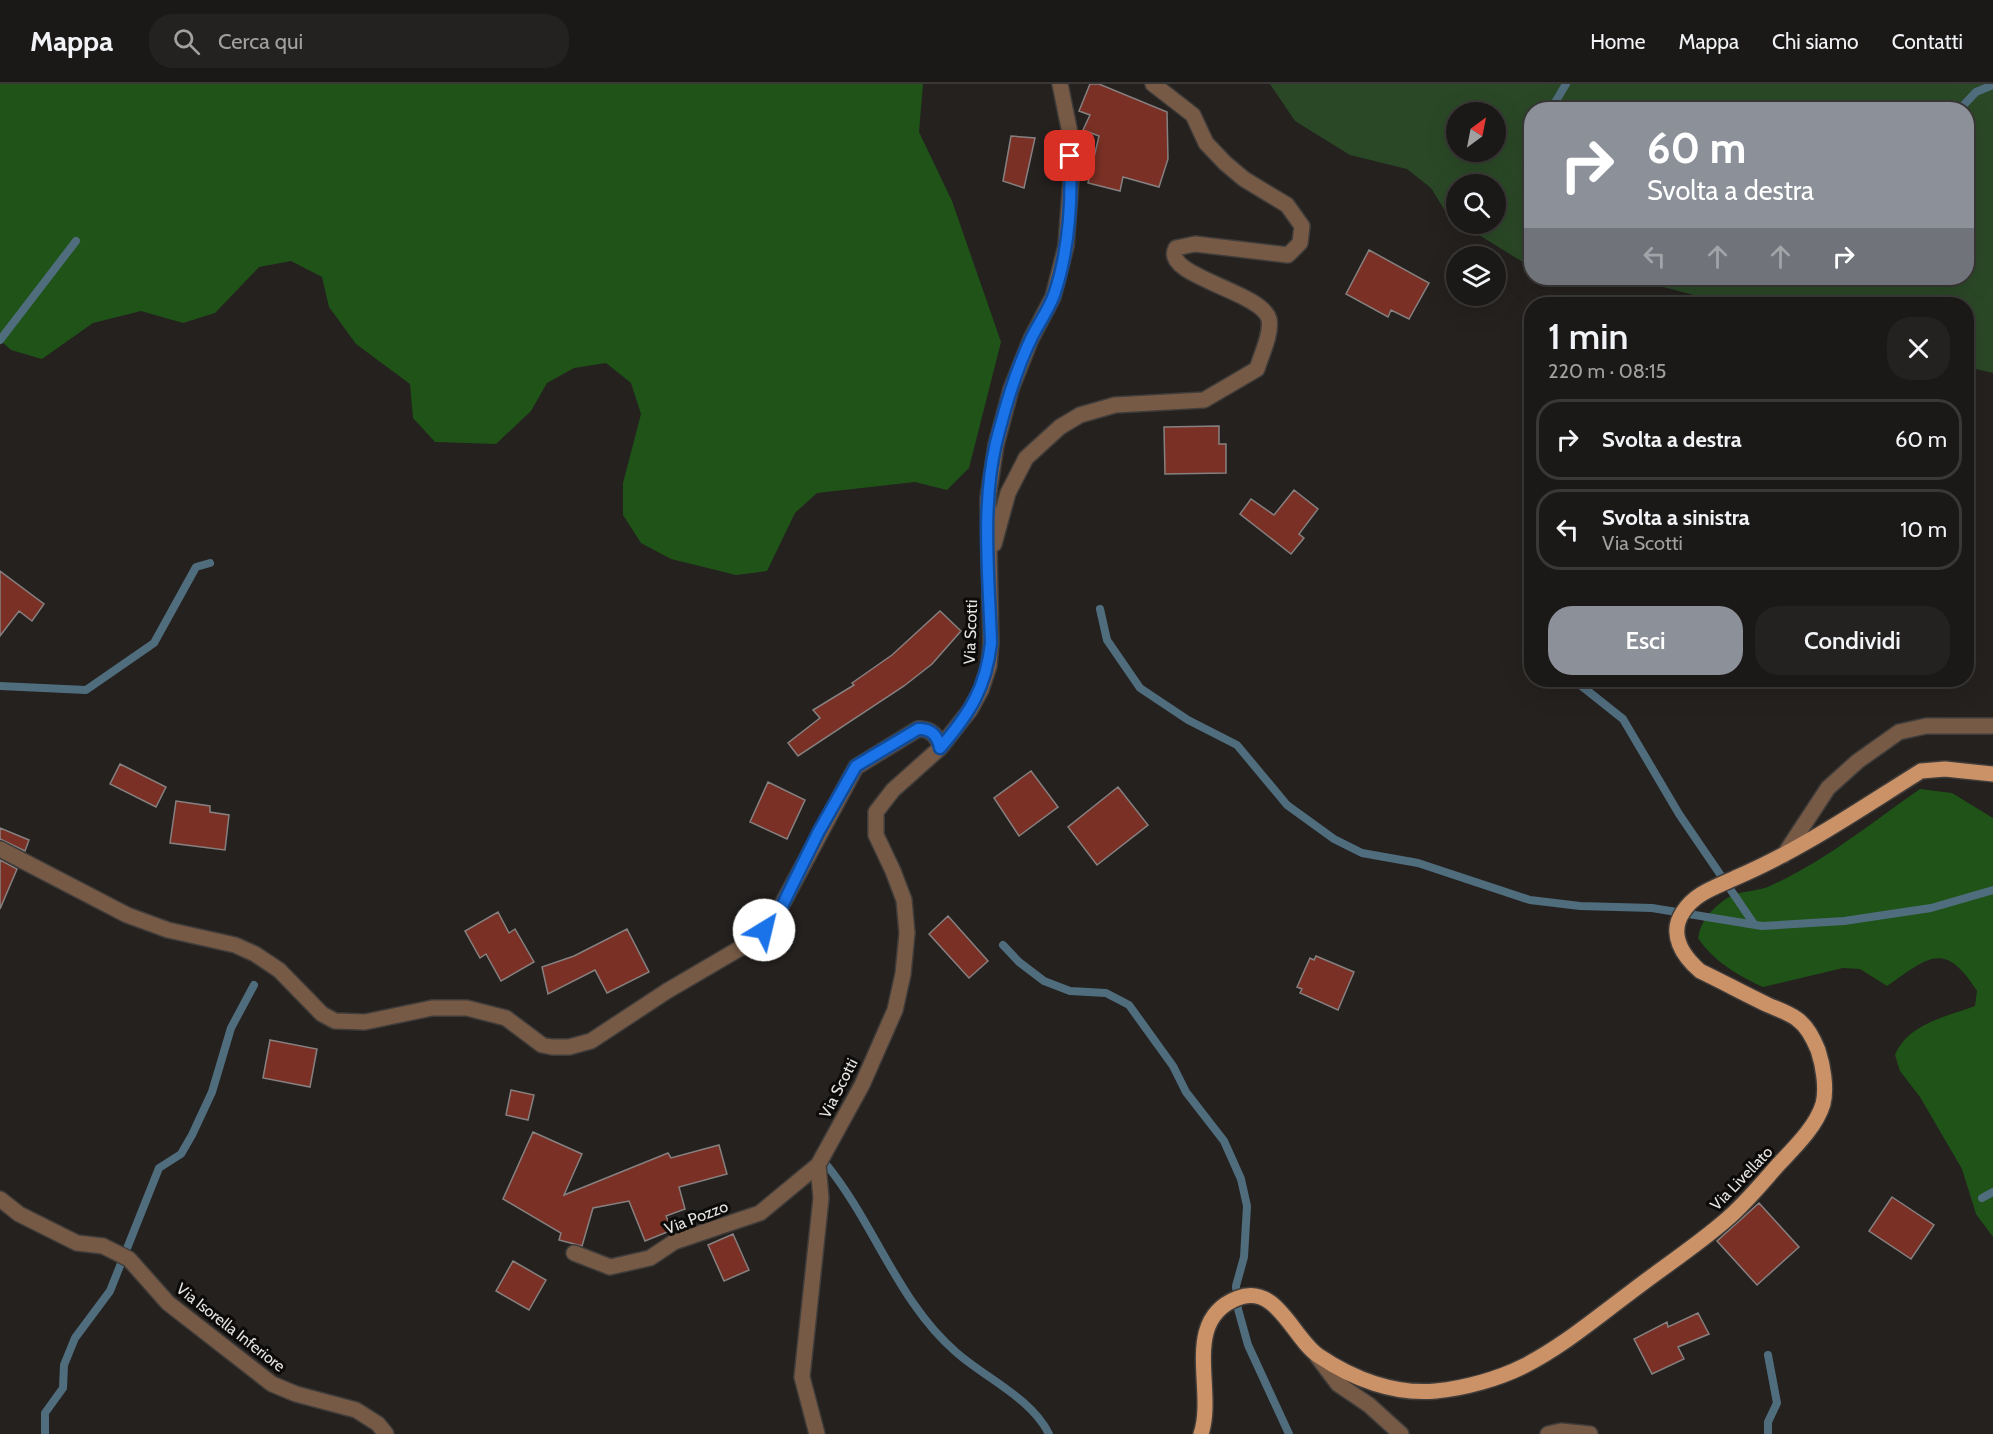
<!DOCTYPE html>
<html lang="it">
<head>
<meta charset="utf-8">
<style>
  :root { --surface:#1b1917; --page:#242220; --text:#f1f3f6; --muted:#a0a0a1; --line:#393836; --accent:#8c9099 }
  body { margin:0; font-family:Cabin,sans-serif; background:var(--page); color:var(--text); height:100vh; display:flex; flex-direction:column; font-size:22px; white-space:nowrap }
  * { box-sizing:border-box; margin:0 }
  p { font-size:20px; color:var(--muted) }
  .icon { flex:none; width:33px; height:33px; fill:none; stroke:currentColor; stroke-width:2; stroke-linecap:round; stroke-linejoin:round }
  .map { position:relative; flex:1; overflow:hidden }
  .drawer { position:absolute; left:1524px; top:213px; width:450px; height:390px; display:flex; flex-direction:column; background:var(--surface); border-radius:24px; box-shadow:0 6px 24px #0002,0 0 0 2px var(--line) }
  .drawer>* { flex:none }
  .banner { position:absolute; left:1524px; top:18px; width:450px; height:183px; border-radius:24px; box-shadow:0 6px 24px #0002,0 0 0 2px var(--line); background:#8c9099; color:#fff; overflow:hidden }
  .needle { width:39px; rotate:32deg }
  .tools { position:absolute; left:1446px; top:18px; display:grid; gap:12px }
  .tools a { display:grid; place-items:center; width:60px; height:60px; border-radius:50%; background:var(--surface); box-shadow:0 6px 24px #0002,0 0 0 2px var(--line); font-size:30px }
  .pin { position:absolute; display:grid; place-items:center; width:51px; height:51px; color:#fff; margin:-26px; border-radius:12px; box-shadow:0 3px 9px #0006 }
  .me { position:absolute; width:66px; margin:-33px; rotate:36deg; stroke-linejoin:round; filter:drop-shadow(0 0 4px #0008) }
  .turn { display:flex; align-items:center; gap:21px; height:126px; padding:0 24px; font-size:27px }
  .turn .icon { width:78px; height:78px; stroke-width:2.5 }
  .turn b { display:block; font-size:42px; line-height:51px }
  .lanes { display:flex; align-items:center; height:57px; padding:0 24px; background:#0003; justify-content:center; gap:30px; direction:ltr }
  .lanes .off { opacity:.35 }
  .round { display:grid; place-items:center; flex:none; width:63px; height:63px; border-radius:24px; background:var(--page) }
  .head { display:flex; align-items:center; justify-content:space-between; height:102px; padding:0 24px }
  h1 { font-size:36px; font-weight:600; line-height:45px }
  .action { display:flex; gap:12px; margin-top:auto; padding:12px 24px }
  .action a { flex:1; height:69px; border-radius:24px; background:var(--accent); color:#fff; font-size:24px; font-weight:600; line-height:69px; text-align:center }
  .action a+a { background:var(--page); color:var(--text) }
  ul { padding:0; list-style:none }
  li { display:flex; align-items:center; gap:18px; height:81px; margin:0 12px 9px; padding:0 12px; border:3px solid var(--line); border-radius:24px }
  li div { flex:1 }
  li b { display:block; font-size:22px }
  li em { font-style:normal }
  header { display:flex; align-items:center; gap:36px; box-sizing:border-box; height:84px; padding:0 30px; background:var(--surface); border-bottom:2px solid var(--line) }
  header strong { font-size:28px }
  nav { display:flex; gap:33px; margin-inline-start:auto; font-size:21px }
  .search { width:420px; height:54px; background:var(--page); display:flex; align-items:center; gap:15px; box-sizing:border-box; padding:0 21px; border-radius:24px; color:var(--muted); font-size:22px }
  .map>svg:first-child { display:block }
</style>
</head>
<body>
<header>
<strong>Mappa</strong>
<div class="search"><svg class="icon" aria-label="search" viewBox="0 0 24 24"><circle cx="10" cy="10" r="6"/><path d="M15 15l6 6"/></svg>Cerca qui</div>
<nav><a>Home</a><a>Mappa</a><a>Chi siamo</a><a>Contatti</a></nav>
</header>
<div class="map">
<svg width="1993" height="1350" viewBox="0 0 1993 1350">
  <rect width="100%" height="100%" fill="#24211f"/>
  <path fill="#2a4826" fill-rule="evenodd" d="M 1270,0 L 1993,0 L 1993,289 L 1967,283 L 1966,220 L 1883,220 L 1868,212 L 1839,220 L 1792,214 C 1756,237 1688,206 1648,200 C 1625,197 1602,201 1580,194 L 1966,194 L 1966,26 L 1532,26 L 1531,183 L 1461,140 L 1496,140 L 1496,100 L 1456,100 L 1456,137 L 1447,130 L 1431,104 L 1407,85 L 1350,71 L 1295,37 ZM 1456,28 L 1496,28 L 1496,68 L 1456,68 Z"/>
  <path fill="#1f5318" d="M 0,0 L 923,0 L 919,48 L 952,117 L 1001,258 L 969,384 L 947,406 L 915,398 L 817,409 L 795,429 L 767,487 L 736,491 L 671,475 L 641,459 L 623,431 L 623,399 L 641,330 L 631,299 L 606,279 L 574,284 L 547,299 L 531,327 L 496,360 L 435,358 L 413,334 L 410,300 L 356,260 L 329,223 L 322,193 L 291,177 L 259,183 L 215,229 L 183,239 L 141,227 L 93,239 L 42,275 L 11,266 L 0,256 Z
    M 1920,705 L 1952,709 L 1993,734 L 1993,1153 L 1976,1130 L 1962,1085 L 1920,1013 L 1900,987 L 1895,971 C 1908,940 1945,933 1975,922 L 1977,907 C 1944,855 1928,874 1887,902 L 1860,885 L 1843,884 L 1763,903 C 1739,892 1713,877 1698,854 C 1701,837 1709,828 1723,817 C 1738,805 1754,809 1770,802 C 1824,778 1872,738 1920,705 Z"/>
  <g fill="none" stroke-linecap="round" stroke-linejoin="round">
    <path stroke="#506d7e" stroke-width="8" d="M 1553,22 L 1566,0
      M 1959,26 L 1976,8 L 1993,1
      M 0,256 L 76,157
      M 1100,525 L 1107,556 L 1140,604 L 1188,636 L 1237,661 L 1287,721 L 1334,755 L 1362,769 L 1418,779 L 1530,816 L 1580,822 L 1652,824 L 1762,842 L 1844,837 L 1931,824 L 1993,806
      M 1526,564 L 1532,568
      M 1574,596 L 1623,635 L 1679,730 L 1754,840
      M 0,602 L 86,606 L 154,559 L 196,483 L 210,479
      M 1003,861 L 1019,878 L 1044,897 L 1070,907 L 1106,909 L 1129,921 L 1173,982 L 1186,1008 L 1224,1057 L 1241,1095 L 1247,1122 L 1244,1173 L 1236,1202 L 1238,1225 L 1248,1261 L 1289,1350
      M 825,1079 C 874,1138 898,1219 957,1269 C 987,1295 1031,1314 1049,1350
      M 1982,1114 L 1993,1108
      M 1768,1271 L 1777,1319 L 1768,1338 L 1768,1350
      M 45,1350 L 45,1329 L 63,1304 L 64,1281 L 75,1254 L 110,1207 L 159,1084 L 181,1070 L 192,1051 L 212,1008 L 231,944 L 254,901"/>
  </g>
  <path fill="#7a3025" stroke="#868180" stroke-width="1.5" d="M 1090,0 L 1099,0 L 1167,28 L 1168,75 L 1159,103 L 1123,93 L 1120,107 L 1088,99 L 1099,52 L 1083,46 L 1090,31 L 1079,27 Z
    M 1011,52 L 1035,54 L 1024,104 L 1003,97 Z
    M 1369,166 L 1429,199 L 1409,235 L 1391,226 L 1388,233 L 1346,210 Z
    M 1219,342 L 1219,360 L 1226,360 L 1226,389 L 1165,390 L 1164,343 Z
    M 1294,406 L 1318,425 L 1299,450 L 1304,454 L 1291,470 L 1240,430 L 1251,415 L 1274,431 Z
    M 0,487 L 44,520 L 32,537 L 19,527 L 0,552 Z
    M 940,527 L 961,547 L 932,580 L 904,602 L 798,672 L 788,659 L 820,634 L 813,626 L 854,601 L 852,599 L 892,571 Z
    M 120,680 L 166,703 L 156,723 L 110,700 Z
    M 1031,687 L 1058,723 L 1019,752 L 994,714 Z
    M 768,698 L 805,716 L 787,755 L 750,738 Z
    M 1118,703 L 1148,741 L 1097,781 L 1068,743 Z
    M 176,717 L 210,722 L 210,728 L 229,731 L 225,766 L 170,759 Z
    M 0,744 L 29,756 L 25,767 L 0,755 Z
    M 0,776 L 17,785 L 0,825 Z
    M 498,828 L 509,849 L 515,845 L 534,878 L 501,897 L 486,870 L 480,874 L 465,847 Z
    M 948,832 L 988,877 L 969,894 L 929,850 Z
    M 627,845 L 649,888 L 607,909 L 595,886 L 548,910 L 542,883 L 574,872 Z
    M 1316,872 L 1354,888 L 1338,926 L 1300,909 L 1302,905 L 1297,903 L 1310,874 L 1314,876 Z
    M 270,956 L 317,965 L 310,1003 L 263,994 Z
    M 511,1006 L 534,1011 L 528,1036 L 506,1031 Z
    M 533,1048 L 582,1070 L 564,1111 L 668,1069 L 671,1074 L 719,1061 L 727,1090 L 679,1103 L 685,1125 L 666,1132 L 672,1146 L 645,1157 L 629,1117 L 593,1124 L 582,1162 L 559,1156 L 561,1149 L 503,1115 Z
    M 1892,1113 L 1934,1141 L 1911,1175 L 1869,1147 Z
    M 1759,1119 L 1799,1163 L 1757,1201 L 1717,1157 Z
    M 733,1150 L 749,1186 L 724,1197 L 708,1161 Z
    M 513,1177 L 546,1196 L 529,1226 L 496,1207 Z
    M 1698,1229 L 1709,1250 L 1678,1263 L 1684,1275 L 1652,1290 L 1634,1255 L 1667,1238 L 1668,1243 Z"/>
  <g fill="none" stroke-linecap="round" stroke-linejoin="round">
    <defs>
      <path id="minor" d="M 994,460 L 1008,409 L 1026,374 L 1060,343 L 1080,331 L 1115,321 L 1204,316 L 1257,285 C 1261,271 1272,250 1269,235 C 1261,207 1161,192 1176,164 L 1195,160 L 1288,171 L 1300,159 L 1302,142 L 1287,121 L 1244,95 L 1225,79 L 1206,59 L 1193,31 L 1153,0
        M 0,765 L 127,831 L 168,846 L 235,861 L 255,870 L 279,886 L 322,930 L 335,937 L 365,938 L 432,924 L 467,924 L 506,934 L 542,961 L 552,963 L 569,963 L 591,957 L 667,907 L 749,859 L 764,846 L 779,826 L 856,683 L 918,645 C 931,644 938,652 940,664
        M 1784,771 L 1828,704 L 1858,677 L 1899,648 L 1926,642 L 1993,642
        M 0,1115 L 19,1130 L 77,1159 L 103,1162 L 129,1175 L 168,1219 L 272,1300 L 296,1310 L 356,1326 L 378,1340 L 386,1350
        M 574,1169 L 610,1183 L 650,1174 L 674,1158 L 760,1129 L 818,1081 L 862,1001 L 895,926 L 903,890 L 907,849 L 904,816 L 893,787 L 876,751 L 876,728 L 893,706 L 940,664 L 970,626 L 981,606 L 989,582 L 991,559 L 988,414 L 996,361 L 1011,305 L 1031,255 L 1053,213 L 1066,162 L 1071,95 L 1070,49 L 1060,0
        M 1317,1272 L 1338,1300 L 1369,1321 L 1401,1350
        M 817,1350 L 802,1293 L 821,1114 L 818,1081
        M 1548,1350 L 1561,1347 L 1590,1350"/>
      <path id="major" d="M 1201,1350 C 1216,1306 1180,1236 1238,1214 C 1277,1199 1293,1255 1319,1272 C 1353,1295 1395,1311 1436,1307 C 1465,1304 1498,1295 1524,1282 C 1563,1262 1596,1234 1631,1208 C 1662,1184 1696,1162 1726,1136 C 1745,1120 1762,1099 1778,1081 C 1794,1064 1816,1043 1823,1020 C 1827,1004 1823,981 1818,966 C 1814,956 1807,942 1797,935 C 1789,929 1777,925 1768,921 C 1745,910 1723,898 1700,887 C 1683,872 1668,850 1683,828 C 1695,809 1716,803 1735,794 C 1801,766 1860,725 1921,687 L 1945,685 L 1993,690"/>
    </defs>
    <use href="#minor" stroke="#3f3c3a" stroke-width="18"/>
    <use href="#major" stroke="#3f3c3a" stroke-width="18"/>
    <use href="#minor" stroke="#765a46" stroke-width="15"/>
    <use href="#major" stroke="#cb9167" stroke-width="15"/>
  </g>
  <g fill="none" stroke-linecap="round" stroke-linejoin="round">
    <defs>
      <path id="route" d="M 764,846 L 780,826 L 819,747 L 856,682 L 918,645 C 931,644 938,652 940,664 C 970,629 986,604 991,559 C 989,493 981,423 996,359 C 1005,324 1015,288 1031,255 C 1038,240 1048,227 1054,211 C 1069,167 1072,118 1070,72"/>
    </defs>
    <use href="#route" stroke="#114b97" stroke-width="15"/>
    <use href="#route" stroke="#1a73e8" stroke-width="10"/>
  </g>
  <g text-anchor="middle" stroke-width="6" stroke-linejoin="round" paint-order="stroke">
    <g font-size="16" fill="#e5e3e2" stroke="#0c0b0a">
      <text transform="translate(970 548) rotate(-88)" y="6">Via Scotti</text>
      <text transform="translate(838 1004) rotate(-63)" y="6">Via Scotti</text>
      <text transform="translate(1741 1094) rotate(-46)" y="6">Via Livellato</text>
      <text transform="translate(696 1133) rotate(-21)" y="6">Via Pozzo</text>
      <text transform="translate(231 1243) rotate(38)" y="6">Via Isorella Inferiore</text>
    </g>
  </g>
</svg>
<div class="tools">
<a><svg class="needle" viewBox="-14 -14 28 28"><path d="M0-13l5 13h-10z" fill="#e53935"/><path d="M0 13l5-13h-10z" fill="#a0a0a1"/></svg></a>
<a><svg class="icon" aria-label="search" viewBox="0 0 24 24"><circle cx="10" cy="10" r="6"/><path d="M15 15l6 6"/></svg></a>
<a><svg class="icon" aria-label="layers" viewBox="0 0 24 24"><path d="M12 4l9 5-9 5-9-5zM3 14l9 5 9-5"/></svg></a>
</div>
<div class="pin" style="left:1070px;top:72px;background:#d93025"><svg class="icon" aria-label="arrive" viewBox="0 0 24 24"><path d="M6 21V4h12l-3 4 3 4H6"/></svg></div>
<svg class="me" style="left:764px;top:846px" viewBox="-20 -20 40 40"><circle r="19" fill="#fff"/><path d="M0-13L10 11 0 6-10 11z" fill="#1a73e8"/></svg>
<div class="banner">
<div class="turn"><svg class="icon" aria-label="right" viewBox="0 0 24 24"><path d="M7 20v-9h11M14 6l5 5-5 5"/></svg><div><b>60 m</b>Svolta a destra</div></div>
<div class="lanes"><svg class="icon off" aria-label="left" viewBox="0 0 24 24"><path d="M17 20v-9H6M10 6l-5 5 5 5"/></svg><svg class="icon off" aria-label="ahead" viewBox="0 0 24 24"><path d="M12 20V5M6 11l6-6 6 6"/></svg><svg class="icon off" aria-label="ahead" viewBox="0 0 24 24"><path d="M12 20V5M6 11l6-6 6 6"/></svg><svg class="icon" aria-label="right" viewBox="0 0 24 24"><path d="M7 20v-9h11M14 6l5 5-5 5"/></svg></div>
</div>
<section class="drawer">
<div class="head"><div><h1>1 min</h1><p>220 m · 08:15</p></div><a class="round"><svg class="icon" aria-label="close" viewBox="0 0 24 24"><path d="M6 6l12 12M18 6L6 18"/></svg></a></div>
<ul>
<li><svg class="icon" aria-label="right" viewBox="0 0 24 24"><path d="M7 20v-9h11M14 6l5 5-5 5"/></svg><div><b>Svolta a destra</b></div><em>60 m</em></li>
<li><svg class="icon" aria-label="left" viewBox="0 0 24 24"><path d="M17 20v-9H6M10 6l-5 5 5 5"/></svg><div><b>Svolta a sinistra</b><p>Via Scotti</p></div><em>10 m</em></li>
</ul>
<div class="action"><a>Esci</a><a>Condividi</a></div>
</section>
</div>
</body>
</html>
